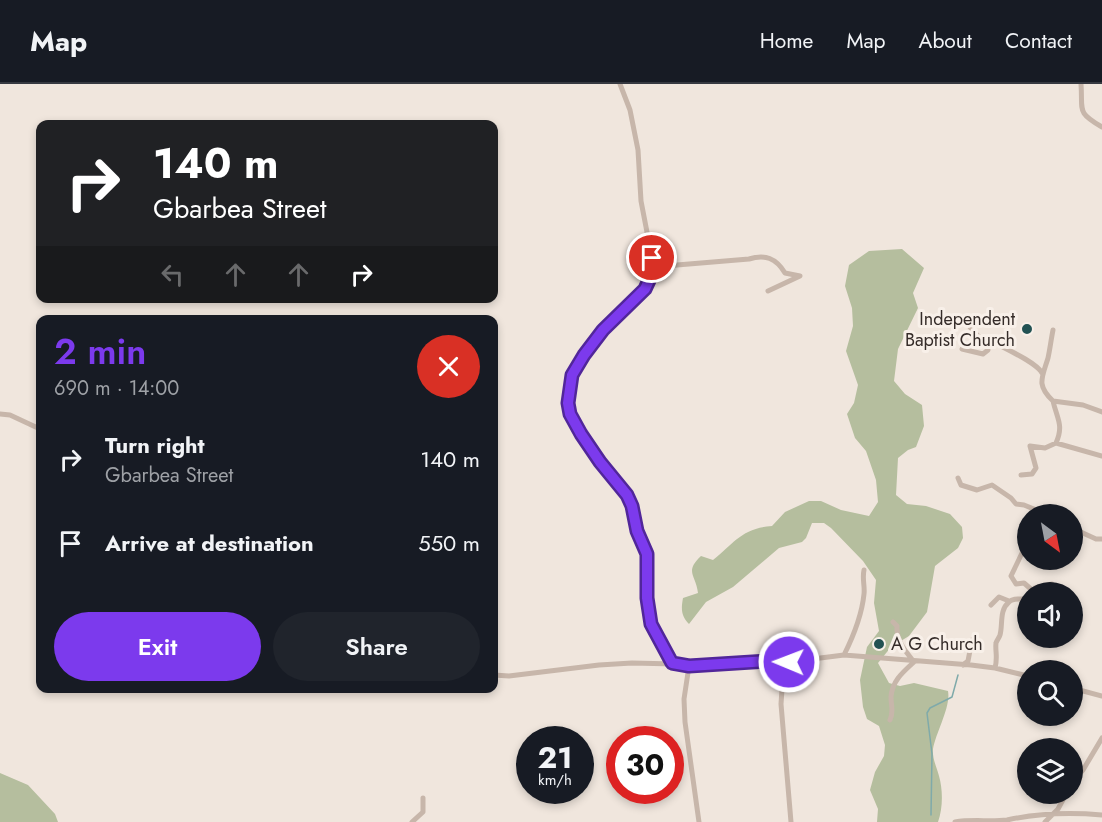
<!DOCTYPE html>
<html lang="en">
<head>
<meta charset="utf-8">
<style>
  :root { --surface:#171b24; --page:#20242c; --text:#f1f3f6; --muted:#9ea1a6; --line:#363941; --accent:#7c3aed }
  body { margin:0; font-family:Jost,sans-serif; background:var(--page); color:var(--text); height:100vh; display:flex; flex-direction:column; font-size:22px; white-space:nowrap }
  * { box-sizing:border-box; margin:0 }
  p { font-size:20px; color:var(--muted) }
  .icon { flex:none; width:33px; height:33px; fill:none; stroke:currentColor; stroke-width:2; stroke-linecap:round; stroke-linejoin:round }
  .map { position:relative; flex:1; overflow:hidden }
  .details { position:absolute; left:36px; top:231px; width:462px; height:378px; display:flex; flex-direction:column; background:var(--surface); border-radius:12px; box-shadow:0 3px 9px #0003 }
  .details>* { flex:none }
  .banner { position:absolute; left:36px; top:36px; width:462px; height:183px; border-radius:12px; box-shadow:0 3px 9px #0003; background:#202124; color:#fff; overflow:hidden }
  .needle { width:39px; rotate:148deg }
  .controls { position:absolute; left:1017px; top:420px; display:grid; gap:12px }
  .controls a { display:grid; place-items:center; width:66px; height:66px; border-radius:50%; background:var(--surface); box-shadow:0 3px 9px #0003; font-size:30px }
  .speed { position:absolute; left:516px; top:642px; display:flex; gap:12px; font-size:30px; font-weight:700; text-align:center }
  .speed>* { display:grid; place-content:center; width:78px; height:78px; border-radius:50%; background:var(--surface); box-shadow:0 3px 9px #0003; line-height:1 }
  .speed small { font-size:15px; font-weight:400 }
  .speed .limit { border:9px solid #d22; background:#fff; color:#111 }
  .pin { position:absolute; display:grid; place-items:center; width:51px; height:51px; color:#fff; margin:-26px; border:3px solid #fff; border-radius:50%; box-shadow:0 2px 6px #0007 }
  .me { position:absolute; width:66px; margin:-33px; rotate:271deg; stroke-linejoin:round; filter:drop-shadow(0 0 4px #0008) }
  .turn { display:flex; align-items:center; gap:21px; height:126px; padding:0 18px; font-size:27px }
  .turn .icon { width:78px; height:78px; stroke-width:2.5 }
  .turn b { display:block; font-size:42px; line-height:51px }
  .lanes { display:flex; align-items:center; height:57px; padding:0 18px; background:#0003; justify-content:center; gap:30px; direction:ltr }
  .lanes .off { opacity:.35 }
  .round { display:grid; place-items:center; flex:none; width:63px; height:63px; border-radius:32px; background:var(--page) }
  .overview { display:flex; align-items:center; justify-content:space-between; height:102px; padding:0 18px }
  h1 { font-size:36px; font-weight:600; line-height:45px; color:var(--accent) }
  .cta { display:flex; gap:12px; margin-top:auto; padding:12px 18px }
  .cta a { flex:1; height:69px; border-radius:36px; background:var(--accent); color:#fff; font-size:24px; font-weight:600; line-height:69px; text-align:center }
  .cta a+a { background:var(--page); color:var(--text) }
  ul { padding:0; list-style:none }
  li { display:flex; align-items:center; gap:18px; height:84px; padding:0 18px }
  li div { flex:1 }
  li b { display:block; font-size:22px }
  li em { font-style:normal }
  header { display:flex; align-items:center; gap:36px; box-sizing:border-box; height:84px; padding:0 30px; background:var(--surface); border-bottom:2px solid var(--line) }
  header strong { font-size:28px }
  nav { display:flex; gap:33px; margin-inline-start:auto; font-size:21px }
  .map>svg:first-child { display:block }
</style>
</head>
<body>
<header>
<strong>Map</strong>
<nav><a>Home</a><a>Map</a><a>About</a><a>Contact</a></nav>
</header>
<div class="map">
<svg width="1102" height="738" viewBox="0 0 1102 738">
  <rect width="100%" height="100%" fill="#f0e6dd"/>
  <path fill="#b5be9e" d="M 902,165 L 924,184 L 913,209 L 918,224 L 898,265 L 894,297 L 905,310 L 922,321 L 924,342 L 916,363 L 908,366 L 898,374 L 896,411 L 907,420 L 926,422 L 950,430 L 962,443 L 963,454 L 958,464 L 935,482 L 927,528 L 909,552 L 891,563 L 878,579 L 889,599 L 900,602 L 914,599 L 948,607 C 951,623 936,648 933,665 C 932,674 937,684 939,692 C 943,706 943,724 938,738 L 877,738 L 878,725 L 870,706 L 875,688 L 884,672 L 885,661 L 879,642 L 867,635 L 863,623 L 860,596 L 867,563 L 879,547 L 874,519 L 876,496 L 863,477 L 831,444 L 824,439 L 812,439 L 806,454 L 802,458 L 779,464 L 733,503 L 706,518 L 689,540 C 681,532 681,525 683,514 L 698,509 C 696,491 684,488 701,472 L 713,476 C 734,459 742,444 772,442 L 785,428 L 809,417 L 821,417 L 841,426 L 869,432 L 878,418 L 876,396 L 866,367 L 855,354 L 847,330 L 854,319 L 858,301 L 846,267 L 853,242 L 852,224 L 845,202 L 849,181 L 869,167 Z
    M 0,689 L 28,701 L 55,730 L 58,738 L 0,738 Z"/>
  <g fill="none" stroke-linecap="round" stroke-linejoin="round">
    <path stroke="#7faaaa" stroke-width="1.5" d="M 931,731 L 932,670 L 927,629 L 930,624 L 952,613 L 958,591"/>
    <path stroke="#c7b6aa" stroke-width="5" d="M 620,0 L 630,26 L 638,66 L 641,117 L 652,174 L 651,192 L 645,205 L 603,246 L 584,271 L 572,291 L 568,319 L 570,330 L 581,350 L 600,378 L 627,411 L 632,421 L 637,447 L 647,470 L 647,514 L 651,540 L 672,579 L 685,581
      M 1081,0 C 1083,27 1076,28 1102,43
      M 652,174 L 665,182 L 749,175 C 765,170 776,174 785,189 L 800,192 L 768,207
      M 963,235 L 977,251 L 987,259 L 991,257 C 1004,264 1036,278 1042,289
      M 1053,246 C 1051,256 1050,265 1048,274 C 1042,294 1036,301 1053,317 L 1083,321 L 1102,328
      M 962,265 L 983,270 L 988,266 L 987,259
      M 0,330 L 10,331 L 40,345
      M 1056,359 L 1102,372
      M 1021,391 L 1032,390 L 1036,384 L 1030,362 L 1045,364 L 1056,359 C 1064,341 1057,335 1053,317
      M 958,394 L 961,401 L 977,406 L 992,401 L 1011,414 L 1016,420 L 1024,421 L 1046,430
      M 1072,444 L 1096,455 L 1102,455
      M 1023,467 L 1011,492 L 1016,500 L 1024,499 L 1032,506
      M 1032,508 L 1035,504 L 1052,500 L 1057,508
      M 991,521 L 999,513 L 1009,517
      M 844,571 C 853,553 862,530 864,510 C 865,502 862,495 864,486
      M 784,576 L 781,620 L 791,738
      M 684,581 L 689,582 L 784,576 L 789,578 L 844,571 L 971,581 L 995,584 L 1028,592
      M 963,581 L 968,577 L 972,556
      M 689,582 L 684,615 L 685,638 L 699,738
      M 995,584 C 998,573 995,567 996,559 C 996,558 1000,552 1000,551 C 1003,541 999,526 1009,518 C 1014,513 1021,516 1028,515
      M 494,591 L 509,592 L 599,581 L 632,579 L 675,580
      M 1072,604 L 1102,612
      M 890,636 C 894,628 891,622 891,613 C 892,597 903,588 914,578 C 905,566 896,557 897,542 L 893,538
      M 1072,698 L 1083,686 L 1102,654
      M 412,738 L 423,728 L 423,714
      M 955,738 C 972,735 990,738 1007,736 C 1039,729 1069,728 1102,731
      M 1045,738 L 1058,725 L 1066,710"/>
  </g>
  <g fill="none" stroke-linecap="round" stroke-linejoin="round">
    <defs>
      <path id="route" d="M 652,174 L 651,192 L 645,205 L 603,246 L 584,271 L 572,291 L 568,319 L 570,330 L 581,350 L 600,378 L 627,411 L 632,422 L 637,447 L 647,470 L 647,514 L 651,540 L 672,579 L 689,582 L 784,576 L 789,578"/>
    </defs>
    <use href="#route" stroke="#51269a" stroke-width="15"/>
    <use href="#route" stroke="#7c3aed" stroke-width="10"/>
  </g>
  <g fill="#225253" stroke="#f8f0e9" stroke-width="2">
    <circle cx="1027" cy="245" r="6"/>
    <circle cx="879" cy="560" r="6"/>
  </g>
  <g text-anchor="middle" stroke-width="6" stroke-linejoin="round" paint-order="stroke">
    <g font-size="18" fill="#352c29" stroke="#f8f0e9" text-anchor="end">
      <text x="1015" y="241">Independent<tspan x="1015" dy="21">Baptist Church</tspan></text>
      <text x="891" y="566" text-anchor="start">A G Church</text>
    </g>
  </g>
</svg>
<div class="controls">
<a><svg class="needle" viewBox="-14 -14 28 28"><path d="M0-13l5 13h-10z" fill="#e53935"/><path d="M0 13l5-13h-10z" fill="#9ea1a6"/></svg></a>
<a><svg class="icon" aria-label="sound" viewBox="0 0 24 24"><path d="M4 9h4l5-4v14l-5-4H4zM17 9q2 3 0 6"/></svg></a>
<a><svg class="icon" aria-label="search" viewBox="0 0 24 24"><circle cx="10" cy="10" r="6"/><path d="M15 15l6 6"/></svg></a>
<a><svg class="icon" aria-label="layers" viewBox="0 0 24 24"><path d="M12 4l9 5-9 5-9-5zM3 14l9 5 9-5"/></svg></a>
</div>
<div class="speed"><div>21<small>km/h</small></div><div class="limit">30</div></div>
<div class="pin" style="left:652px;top:174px;background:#d93025"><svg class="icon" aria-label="arrive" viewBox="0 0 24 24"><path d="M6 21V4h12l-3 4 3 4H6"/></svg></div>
<svg class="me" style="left:789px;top:578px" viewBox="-20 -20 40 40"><circle r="17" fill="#7c3aed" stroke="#fff" stroke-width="3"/><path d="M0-11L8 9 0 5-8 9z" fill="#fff"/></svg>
<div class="banner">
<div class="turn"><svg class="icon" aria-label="right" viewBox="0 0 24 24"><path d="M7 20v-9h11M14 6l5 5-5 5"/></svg><div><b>140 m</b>Gbarbea Street</div></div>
<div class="lanes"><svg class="icon off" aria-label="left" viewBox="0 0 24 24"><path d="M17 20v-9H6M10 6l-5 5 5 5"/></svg><svg class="icon off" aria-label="ahead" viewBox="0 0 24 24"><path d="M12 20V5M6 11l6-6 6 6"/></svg><svg class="icon off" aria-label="ahead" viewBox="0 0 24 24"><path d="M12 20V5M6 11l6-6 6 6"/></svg><svg class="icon" aria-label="right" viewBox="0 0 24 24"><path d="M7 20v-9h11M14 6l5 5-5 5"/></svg></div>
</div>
<section class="details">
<div class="overview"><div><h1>2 min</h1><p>690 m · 14:00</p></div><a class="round" style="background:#d93025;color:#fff"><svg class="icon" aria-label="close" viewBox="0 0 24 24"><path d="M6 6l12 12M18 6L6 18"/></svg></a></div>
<ul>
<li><svg class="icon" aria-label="right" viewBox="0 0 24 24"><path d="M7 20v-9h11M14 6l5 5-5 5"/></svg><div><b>Turn right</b><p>Gbarbea Street</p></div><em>140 m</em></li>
<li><svg class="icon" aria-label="arrive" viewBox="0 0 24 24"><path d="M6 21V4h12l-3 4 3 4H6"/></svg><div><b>Arrive at destination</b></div><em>550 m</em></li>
</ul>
<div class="cta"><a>Exit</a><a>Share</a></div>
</section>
</div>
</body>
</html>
